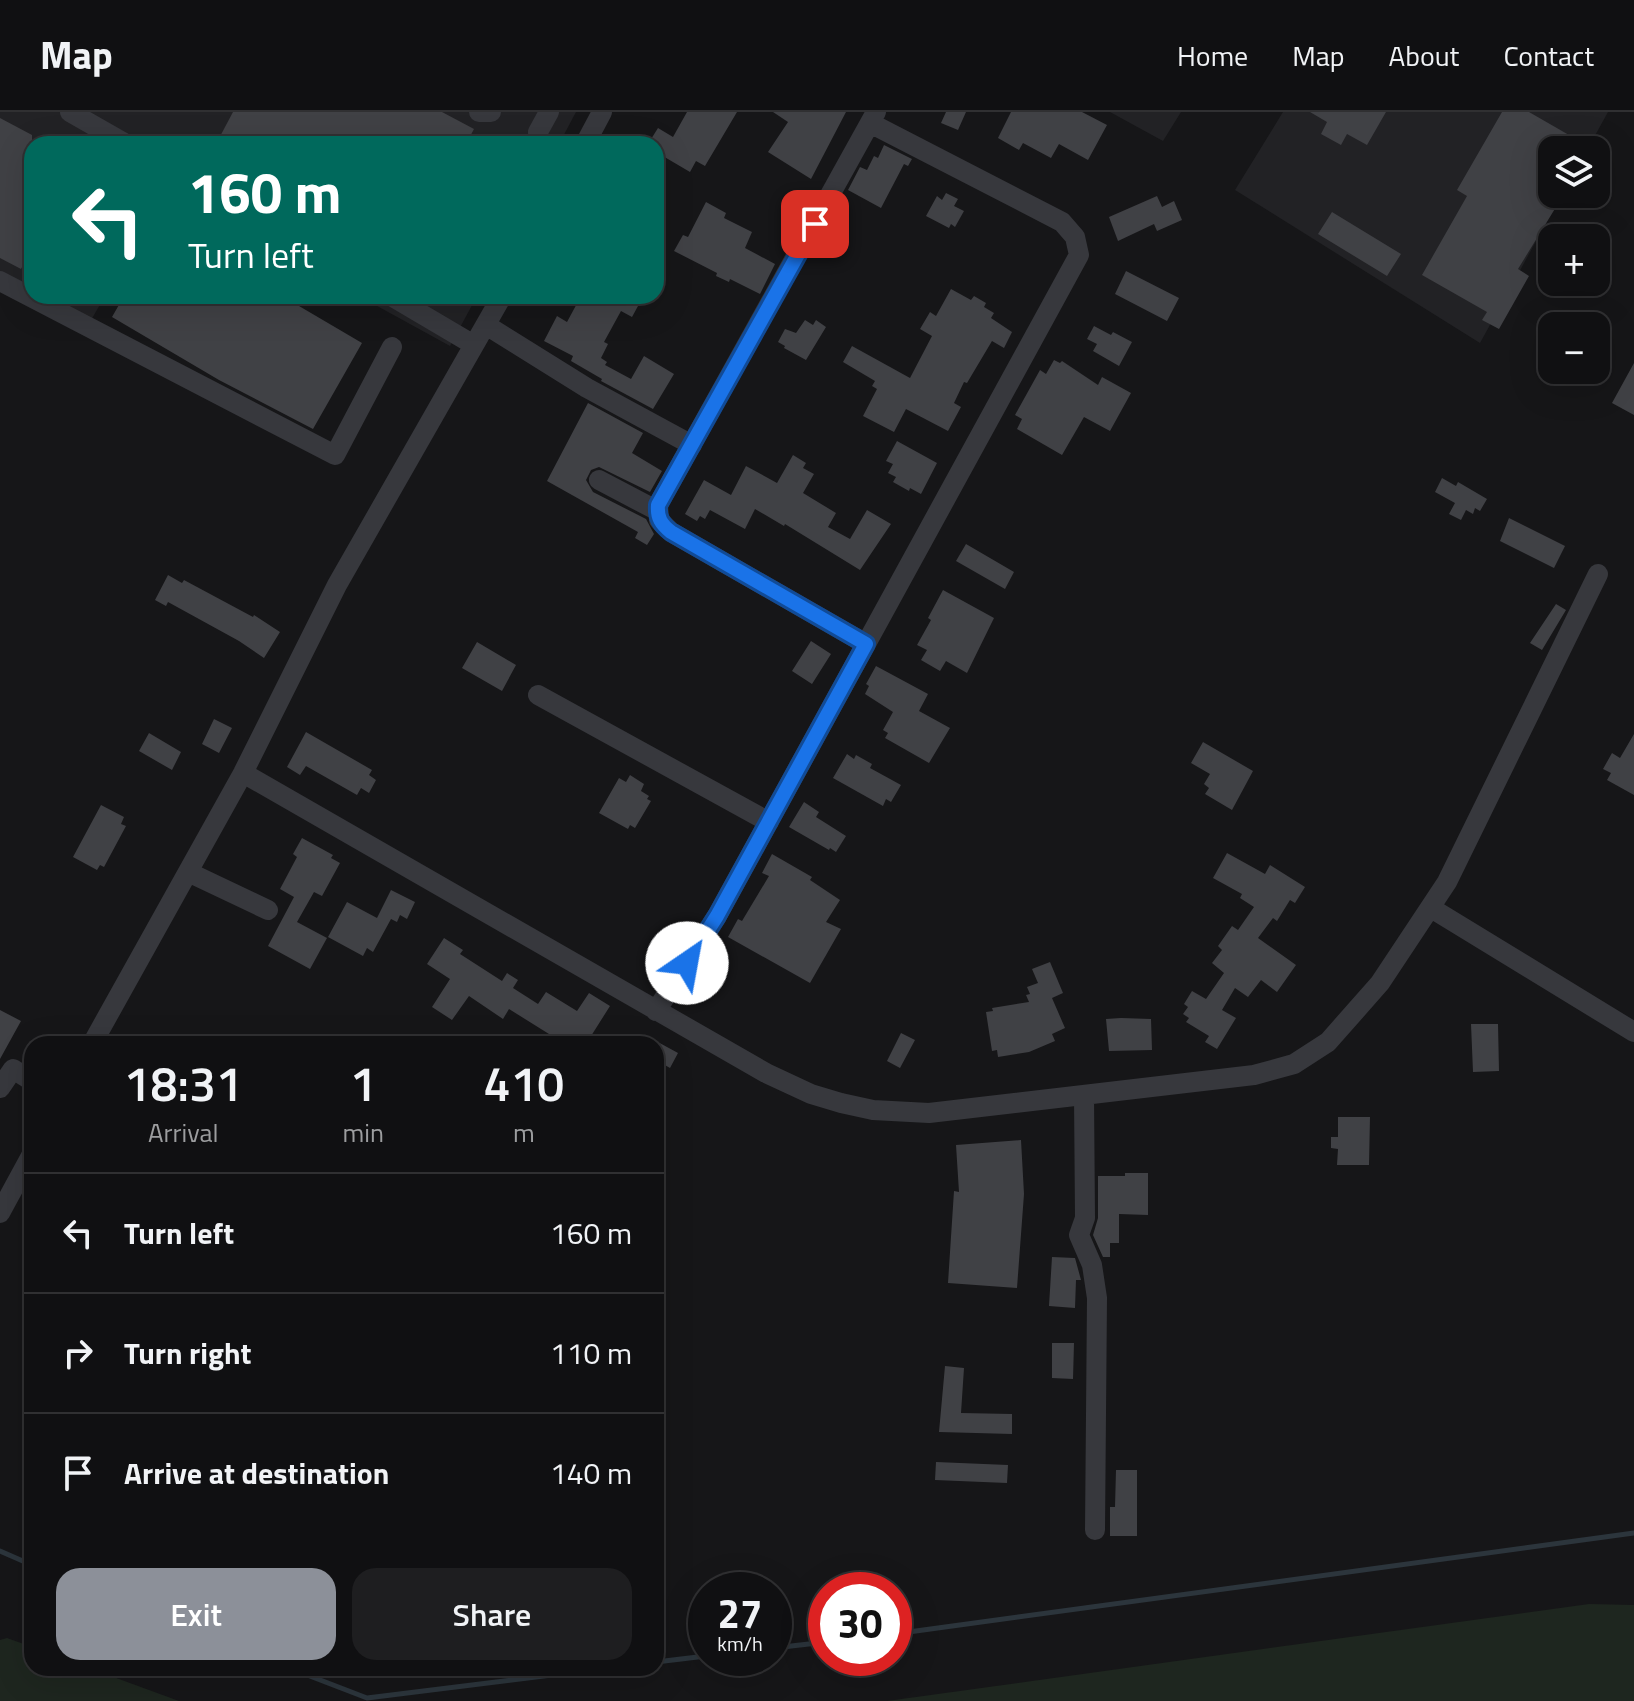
<!DOCTYPE html>
<html lang="en">
<head>
<meta charset="utf-8">
<style>
  :root { --surface:#101012; --page:#1e1e20; --text:#f1f3f6; --muted:#9c9d9f; --line:#303032; --accent:#8c9099 }
  body { margin:0; font-family:"Titillium Web",sans-serif; background:var(--page); color:var(--text); height:100vh; display:flex; flex-direction:column; font-size:30px; white-space:nowrap }
  * { box-sizing:border-box; margin:0 }
  p { font-size:26px; color:var(--muted) }
  .icon { flex:none; width:44px; height:44px; fill:none; stroke:currentColor; stroke-width:2; stroke-linecap:round; stroke-linejoin:round }
  .map { position:relative; flex:1; overflow:hidden }
  .panel { position:absolute; left:24px; top:924px; width:640px; height:640px; display:flex; flex-direction:column; background:var(--surface); border-radius:24px; box-shadow:0 8px 32px #0002,0 0 0 2px var(--line) }
  .panel>* { flex:none }
  .guide { position:absolute; left:24px; top:24px; width:640px; height:168px; border-radius:24px; box-shadow:0 8px 32px #0002,0 0 0 2px var(--line); background:#00695c; color:#fff; overflow:hidden }
  .fabs { position:absolute; left:1538px; top:24px; display:grid; gap:16px }
  .fabs a { display:grid; place-items:center; width:72px; height:72px; border-radius:16px; background:var(--surface); box-shadow:0 8px 32px #0002,0 0 0 2px var(--line); font-size:40px }
  .speed { position:absolute; left:688px; top:1460px; display:flex; gap:16px; font-size:40px; font-weight:700; text-align:center }
  .speed>* { display:grid; place-content:center; width:104px; height:104px; border-radius:50%; background:var(--surface); box-shadow:0 8px 32px #0002,0 0 0 2px var(--line); line-height:1 }
  .speed small { font-size:20px; font-weight:400 }
  .speed .limit { border:12px solid #d22; background:#fff; color:#111 }
  .pin { position:absolute; display:grid; place-items:center; width:68px; height:68px; color:#fff; margin:-34px; border-radius:16px; box-shadow:0 4px 12px #0006 }
  .me { position:absolute; width:88px; margin:-44px; rotate:33deg; stroke-linejoin:round; filter:drop-shadow(0 0 6px #0008) }
  .turn { display:flex; align-items:center; gap:28px; height:168px; padding:0 32px; font-size:36px }
  .turn .icon { width:104px; height:104px; stroke-width:2.5 }
  .turn b { display:block; font-size:56px; line-height:68px }
  .eta { display:flex; justify-content:space-evenly; align-items:center; height:136px; text-align:center }
  .eta b { font-size:48px; font-weight:600; line-height:56px }
  .action { display:flex; gap:16px; margin-top:auto; padding:16px 32px }
  .action a { flex:1; height:92px; border-radius:24px; background:var(--accent); color:#fff; font-size:32px; font-weight:600; line-height:92px; text-align:center }
  .action a+a { background:var(--page); color:var(--text) }
  ul { padding:0; list-style:none }
  li { display:flex; align-items:center; gap:24px; height:120px; padding:0 32px; border-top:2px solid var(--line) }
  li div { flex:1 }
  li b { display:block; font-size:30px }
  li em { font-style:normal }
  header { display:flex; align-items:center; gap:48px; box-sizing:border-box; height:112px; padding:0 40px; background:var(--surface); border-bottom:2px solid var(--line) }
  header strong { font-size:38px }
  nav { display:flex; gap:44px; margin-inline-start:auto; font-size:28px }
  .map>svg:first-child { display:block }
</style>
</head>
<body>
<header>
<strong>Map</strong>
<nav><a>Home</a><a>Map</a><a>About</a><a>Contact</a></nav>
</header>
<div class="map">
<svg width="1634" height="1589" viewBox="0 0 1634 1589">
  <rect width="100%" height="100%" fill="#161618"/>
  <path fill="#222225" d="M 0,0 L 576,0 L 559,32 L 32,32 L 32,184 L 0,165 Z
    M 1110,0 L 1181,0 L 1163,29 Z
    M 1283,0 L 1608,0 L 1587,38 L 1552,38 L 1552,82 L 1562,82 L 1480,231 L 1235,78 Z
    M 33,184 L 105,184 L 87,215 Z
    M 359,184 L 477,184 L 450,234 Z"/>
  <path fill="#1e261f" d="M 1589,1492 L 1634,1493 L 1634,1589 L 887,1589 Z
    M 7,1526 L 32,1535 L 32,1556 L 89,1556 L 179,1589 L 0,1589 L 0,1528 Z"/>
  <g fill="none" stroke-linecap="round" stroke-linejoin="round">
    <path stroke="#2c353c" stroke-width="5" d="M 0,1439 L 32,1453
      M 894,1522 L 1634,1421
      M 774,1536 L 826,1530
      M 656,1550 L 706,1544
      M 289,1556 L 367,1586 L 608,1556"/>
  </g>
  <path fill="#404145" d="M 233,0 L 442,0 L 474,17 L 466,32 L 216,32 Z
    M 687,0 L 737,0 L 705,54 L 696,49 L 690,60 L 656,40 L 656,32 L 648,32 L 658,16 L 673,25 Z
    M 773,0 L 846,0 L 811,67 L 768,40 L 788,10 Z
    M 946,0 L 966,0 L 958,18 L 941,11 Z
    M 1011,0 L 1082,0 L 1107,13 L 1088,48 L 1059,32 L 1051,46 L 1023,31 L 1019,38 L 998,26 Z
    M 1310,0 L 1386,0 L 1367,33 L 1347,22 L 1341,33 L 1321,22 L 1327,10 Z
    M 1502,0 L 1529,0 L 1595,38 L 1552,38 L 1552,82 L 1564,82 L 1518,157 L 1529,164 L 1499,217 L 1482,208 L 1487,200 L 1422,163 L 1467,84 L 1457,78 Z
    M 0,6 L 32,23 L 32,137 L 21,157 L 0,146 Z
    M 884,33 L 912,47 L 908,54 L 904,52 L 881,96 L 848,78 L 860,55 L 867,58 L 874,44 L 878,46 Z
    M 946,81 L 958,87 L 954,94 L 964,99 L 955,115 L 951,112 L 949,116 L 926,104 L 937,84 L 942,88 Z
    M 1157,84 L 1162,95 L 1174,89 L 1182,108 L 1157,119 L 1154,112 L 1118,129 L 1109,105 Z
    M 706,90 L 726,101 L 724,106 L 752,120 L 745,136 L 775,152 L 760,182 L 730,167 L 729,170 L 716,164 L 717,161 L 674,139 L 683,123 L 688,125 Z
    M 1332,100 L 1401,142 L 1387,164 L 1318,122 Z
    M 1126,159 L 1179,186 L 1167,209 L 1115,182 Z
    M 951,177 L 971,188 L 974,184 L 986,191 L 984,195 L 994,201 L 991,206 L 1012,220 L 1004,236 L 992,229 L 967,271 L 964,270 L 954,291 L 961,295 L 948,319 L 906,297 L 894,320 L 863,304 L 877,277 L 872,274 L 875,269 L 843,250 L 852,234 L 910,266 L 932,224 L 920,217 L 930,200 L 936,204 Z
    M 124,184 L 282,184 L 362,231 L 313,317 L 219,268 L 112,205 Z
    M 581,184 L 591,188 L 594,184 L 620,184 L 638,194 L 632,205 L 621,199 L 604,230 L 608,232 L 601,246 L 607,250 L 605,253 L 631,267 L 644,244 L 674,262 L 653,297 L 601,269 L 602,267 L 571,249 L 573,244 L 544,229 L 557,204 L 567,210 Z
    M 805,208 L 813,213 L 816,208 L 826,215 L 806,248 L 784,236 L 785,234 L 778,230 L 785,217 L 796,221 Z
    M 1094,214 L 1111,223 L 1113,220 L 1132,230 L 1119,254 L 1093,239 L 1097,232 L 1087,227 Z
    M 1054,248 L 1060,251 L 1062,249 L 1098,273 L 1102,265 L 1131,281 L 1110,319 L 1084,305 L 1062,343 L 1017,317 L 1022,307 L 1015,303 L 1040,258 L 1046,262 Z
    M 1634,251 L 1634,303 L 1612,291 Z
    M 588,291 L 643,321 L 632,341 L 662,359 L 650,380 L 599,355 L 591,358 L 586,368 L 593,380 L 646,407 L 654,422 L 647,433 L 635,426 L 638,420 L 547,369 Z
    M 897,329 L 937,351 L 921,382 L 910,376 L 909,379 L 893,370 L 896,365 L 888,361 L 893,352 L 886,349 Z
    M 793,343 L 806,351 L 803,356 L 814,362 L 803,381 L 836,401 L 828,415 L 850,427 L 867,398 L 891,412 L 860,458 L 785,412 L 784,414 L 755,397 L 745,417 L 710,398 L 705,407 L 700,404 L 697,409 L 685,402 L 704,368 L 731,383 L 746,354 L 777,371 Z
    M 1442,366 L 1456,374 L 1458,370 L 1487,387 L 1480,399 L 1475,396 L 1473,402 L 1466,398 L 1461,408 L 1449,402 L 1455,391 L 1435,380 Z
    M 1509,406 L 1565,434 L 1554,456 L 1500,429 Z
    M 966,432 L 1014,460 L 1005,477 L 956,449 Z
    M 168,463 L 182,471 L 184,468 L 253,505 L 254,503 L 280,520 L 264,546 L 239,529 L 168,490 L 166,494 L 155,488 Z
    M 943,478 L 994,506 L 967,561 L 946,549 L 940,559 L 921,548 L 927,538 L 917,533 L 931,508 L 928,506 Z
    M 1556,492 L 1566,498 L 1542,538 L 1530,531 Z
    M 811,529 L 831,542 L 812,572 L 792,559 Z
    M 477,530 L 516,553 L 502,579 L 462,556 Z
    M 876,554 L 928,582 L 919,599 L 950,616 L 929,651 L 885,626 L 888,621 L 883,618 L 893,600 L 865,582 L 869,574 L 866,572 Z
    M 214,607 L 232,616 L 219,641 L 202,632 Z
    M 306,620 L 372,658 L 369,663 L 376,668 L 369,681 L 361,676 L 357,683 L 306,654 L 300,663 L 287,655 Z
    M 149,621 L 181,640 L 172,658 L 139,639 Z
    M 1634,622 L 1634,683 L 1607,668 L 1611,661 L 1603,657 L 1612,641 L 1620,646 Z
    M 1203,630 L 1253,659 L 1232,698 L 1205,682 L 1209,676 L 1204,672 L 1210,662 L 1191,651 Z
    M 847,642 L 854,647 L 856,643 L 872,652 L 870,656 L 901,673 L 891,690 L 886,687 L 883,694 L 833,666 Z
    M 630,663 L 644,672 L 641,679 L 649,684 L 647,687 L 651,689 L 635,716 L 630,713 L 628,717 L 599,701 L 619,666 L 626,670 Z
    M 804,690 L 819,700 L 816,705 L 846,724 L 836,740 L 830,736 L 829,738 L 789,715 Z
    M 101,693 L 124,705 L 121,712 L 126,714 L 104,755 L 100,753 L 97,758 L 73,745 Z
    M 302,726 L 333,743 L 331,746 L 340,751 L 322,784 L 314,780 L 297,810 L 327,826 L 310,857 L 268,834 L 294,785 L 280,777 L 297,745 L 293,742 Z
    M 1227,741 L 1265,762 L 1270,753 L 1305,775 L 1295,791 L 1290,788 L 1277,809 L 1273,806 L 1258,826 L 1296,853 L 1277,880 L 1261,868 L 1248,885 L 1235,876 L 1222,898 L 1236,906 L 1217,937 L 1205,930 L 1209,924 L 1186,910 L 1189,906 L 1183,902 L 1188,895 L 1184,892 L 1192,879 L 1206,887 L 1224,861 L 1212,851 L 1222,838 L 1218,834 L 1232,814 L 1238,818 L 1254,795 L 1240,786 L 1242,782 L 1213,766 Z
    M 772,742 L 812,765 L 810,768 L 840,788 L 826,810 L 841,817 L 810,871 L 728,825 L 738,807 L 742,809 L 769,764 L 762,761 Z
    M 391,778 L 415,790 L 407,807 L 400,803 L 397,810 L 391,807 L 373,840 L 367,836 L 363,844 L 328,825 L 347,790 L 377,806 Z
    M 444,826 L 463,838 L 460,842 L 502,869 L 507,861 L 518,868 L 513,876 L 538,892 L 546,880 L 577,899 L 589,881 L 610,894 L 586,932 L 565,932 L 509,897 L 503,907 L 469,884 L 452,908 L 432,895 L 450,867 L 427,852 Z
    M 1050,850 L 1063,881 L 1052,886 L 1065,916 L 1052,922 L 1055,929 L 1029,940 L 998,945 L 997,938 L 992,939 L 986,900 L 993,899 L 992,896 L 1029,890 L 1026,883 L 1030,882 L 1027,875 L 1038,871 L 1032,857 Z
    M 0,898 L 21,909 L 0,947 Z
    M 1121,906 L 1151,907 L 1152,938 L 1109,939 L 1106,907 Z
    M 1471,912 L 1498,912 L 1499,959 L 1473,960 Z
    M 901,921 L 915,928 L 900,956 L 887,949 Z
    M 656,929 L 678,941 L 670,956 L 656,948 Z
    M 1338,1005 L 1370,1005 L 1369,1053 L 1337,1053 L 1338,1037 L 1331,1036 L 1331,1025 L 1338,1025 Z
    M 1021,1028 L 1024,1082 L 1017,1176 L 948,1171 L 954,1079 L 959,1080 L 956,1033 Z
    M 1125,1061 L 1148,1061 L 1148,1103 L 1119,1102 L 1119,1131 L 1110,1131 L 1110,1145 L 1103,1145 L 1093,1123 L 1098,1106 L 1098,1064 L 1125,1064 Z
    M 1052,1145 L 1075,1146 L 1081,1168 L 1076,1168 L 1075,1196 L 1049,1194 Z
    M 1052,1231 L 1074,1231 L 1073,1267 L 1052,1266 Z
    M 945,1254 L 964,1256 L 961,1301 L 1012,1302 L 1012,1322 L 939,1320 Z
    M 936,1350 L 1008,1353 L 1007,1371 L 935,1368 Z
    M 1116,1358 L 1137,1358 L 1137,1424 L 1110,1424 L 1110,1395 L 1115,1395 Z"/>
  <g fill="none" stroke-linecap="round" stroke-linejoin="round">
    <path stroke="#37383d" stroke-width="20" d="M 70,0 L 126,32
      M 479,0 L 491,0
      M 538,20 L 549,0
      M 585,32 L 602,0
      M 0,169 L 335,343 L 392,235
      M 391,184 L 474,233
      M 486,213 L 587,276 L 692,333
      M 599,368 L 658,399
      M 866,532 L 1079,143 L 1075,125 L 1062,110 L 870,11
      M 538,583 L 769,710
      M 243,661 L 766,961 L 811,982 L 841,991 L 873,998 L 929,1001 L 1254,963 L 1294,952 L 1328,930 L 1380,871 L 1447,770 L 1598,462
      M 188,760 L 268,798
      M 1431,796 L 1634,920
      M 656,899 L 717,804 L 866,532 L 671,420 L 659,408 L 658,393 L 876,0
      M 92,932 L 243,661 L 337,473 L 502,184
      M 0,976 L 13,957 L 32,969
      M 1084,984 L 1085,1106 L 1079,1123 L 1092,1153 L 1097,1186 L 1095,1418
      M 0,1101 L 32,1042"/>
  </g>
  <g fill="none" stroke-linecap="round" stroke-linejoin="round">
    <defs>
      <path id="route" d="M 687,851 L 717,804 L 866,532 L 671,420 C 661,412 657,406 658,393 L 815,112"/>
    </defs>
    <use href="#route" stroke="#114b97" stroke-width="20"/>
    <use href="#route" stroke="#1a73e8" stroke-width="14"/>
  </g>
</svg>
<div class="fabs">
<a><svg class="icon" aria-label="layers" viewBox="0 0 24 24"><path d="M12 4l9 5-9 5-9-5zM3 14l9 5 9-5"/></svg></a>
<a>+</a>
<a>−</a>
</div>
<div class="speed"><div>27<small>km/h</small></div><div class="limit">30</div></div>
<div class="pin" style="left:815px;top:112px;background:#d93025"><svg class="icon" aria-label="arrive" viewBox="0 0 24 24"><path d="M6 21V4h12l-3 4 3 4H6"/></svg></div>
<svg class="me" style="left:687px;top:851px" viewBox="-20 -20 40 40"><circle r="19" fill="#fff"/><path d="M0-13L10 11 0 6-10 11z" fill="#1a73e8"/></svg>
<div class="guide">
<div class="turn"><svg class="icon" aria-label="left" viewBox="0 0 24 24"><path d="M17 20v-9H6M10 6l-5 5 5 5"/></svg><div><b>160 m</b>Turn left</div></div>
</div>
<section class="panel">
<div class="eta">
<div><b>18:31</b><p>Arrival</p></div>
<div><b>1</b><p>min</p></div>
<div><b>410</b><p>m</p></div>
</div>
<ul>
<li><svg class="icon" aria-label="left" viewBox="0 0 24 24"><path d="M17 20v-9H6M10 6l-5 5 5 5"/></svg><div><b>Turn left</b></div><em>160 m</em></li>
<li><svg class="icon" aria-label="right" viewBox="0 0 24 24"><path d="M7 20v-9h11M14 6l5 5-5 5"/></svg><div><b>Turn right</b></div><em>110 m</em></li>
<li><svg class="icon" aria-label="arrive" viewBox="0 0 24 24"><path d="M6 21V4h12l-3 4 3 4H6"/></svg><div><b>Arrive at destination</b></div><em>140 m</em></li>
</ul>
<div class="action"><a>Exit</a><a>Share</a></div>
</section>
</div>
</body>
</html>
